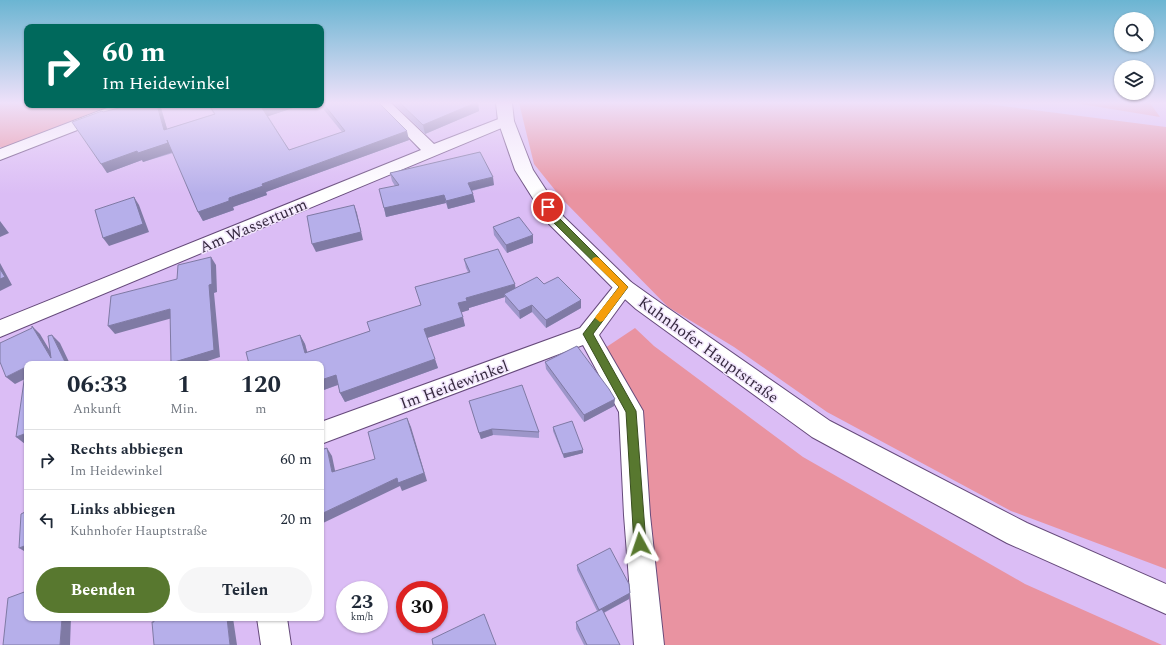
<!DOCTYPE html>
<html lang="de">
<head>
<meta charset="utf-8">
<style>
  :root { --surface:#fff; --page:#f6f6f7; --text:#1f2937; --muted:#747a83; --line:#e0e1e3; --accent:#58782f }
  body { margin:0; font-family:Spectral,serif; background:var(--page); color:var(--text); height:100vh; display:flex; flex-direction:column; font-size:15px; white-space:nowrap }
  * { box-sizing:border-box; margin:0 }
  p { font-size:13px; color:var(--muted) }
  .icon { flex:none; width:22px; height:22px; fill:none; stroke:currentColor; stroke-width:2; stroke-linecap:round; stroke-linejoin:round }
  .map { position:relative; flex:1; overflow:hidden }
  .sheet { position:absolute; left:24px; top:361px; width:300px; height:260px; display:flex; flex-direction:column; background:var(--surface); border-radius:8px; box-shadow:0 1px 3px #0004 }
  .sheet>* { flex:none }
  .banner { position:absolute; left:24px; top:24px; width:300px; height:84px; border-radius:8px; box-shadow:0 1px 3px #0004; background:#00695c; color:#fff; overflow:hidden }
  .fabs { position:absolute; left:1114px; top:12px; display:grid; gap:8px }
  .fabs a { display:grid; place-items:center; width:40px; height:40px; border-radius:50%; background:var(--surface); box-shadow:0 1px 3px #0004; font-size:20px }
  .speed { position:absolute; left:336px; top:581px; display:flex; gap:8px; font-size:20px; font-weight:700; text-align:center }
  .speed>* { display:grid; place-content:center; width:52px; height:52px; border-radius:50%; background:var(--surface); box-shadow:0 1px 3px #0004; line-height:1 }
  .speed small { font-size:10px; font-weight:400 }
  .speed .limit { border:6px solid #d22; background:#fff; color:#111 }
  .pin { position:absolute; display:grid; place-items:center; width:34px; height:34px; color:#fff; margin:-17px; border:2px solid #fff; border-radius:50%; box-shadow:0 1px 4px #0007 }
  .me { position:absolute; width:44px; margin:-22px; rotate:355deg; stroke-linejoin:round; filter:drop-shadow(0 0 3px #0008) }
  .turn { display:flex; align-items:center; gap:14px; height:84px; padding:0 12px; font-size:18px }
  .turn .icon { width:52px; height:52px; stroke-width:2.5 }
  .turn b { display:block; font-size:28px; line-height:34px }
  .eta { display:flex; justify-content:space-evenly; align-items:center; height:68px; text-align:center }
  .eta b { font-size:24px; font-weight:700; line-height:28px }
  .primary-button { display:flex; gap:8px; margin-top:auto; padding:8px 12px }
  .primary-button a { flex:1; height:46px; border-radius:24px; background:var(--accent); color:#fff; font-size:16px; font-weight:700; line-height:46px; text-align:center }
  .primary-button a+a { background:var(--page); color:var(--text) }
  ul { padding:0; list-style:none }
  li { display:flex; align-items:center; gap:12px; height:60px; padding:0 12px; border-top:1px solid var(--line) }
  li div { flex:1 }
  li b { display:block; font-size:15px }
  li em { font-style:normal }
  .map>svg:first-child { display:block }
</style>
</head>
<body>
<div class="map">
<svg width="1166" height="645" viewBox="0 0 1166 645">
  <rect width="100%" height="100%" fill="#dbbdf5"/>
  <path fill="#e993a1" d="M 0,103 L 27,103 L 27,105 L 117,105 L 3,148 L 0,147 Z
    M 519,103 L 980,103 L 1166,127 L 1166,569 L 1011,511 L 827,412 L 734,347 L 668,307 L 563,200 L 534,164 Z
    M 1075,103 L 1150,103 L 1160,117 Z
    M 635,328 L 654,346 L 803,457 L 1025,584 L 1162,645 L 649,645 L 640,410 L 599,352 Z"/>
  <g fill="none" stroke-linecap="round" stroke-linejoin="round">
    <defs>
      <path id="minor" d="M 375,103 L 391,103 L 434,144 L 501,118 L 506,116 L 511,118 L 514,121 L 511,124 L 0,337 L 0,320 L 421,150 Z
        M 115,105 L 136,105 L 134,108 L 0,160 L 0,149 Z
        M 624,280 L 631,282 L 634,287 L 599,335 L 643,411 L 650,515 L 664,645 L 634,645 L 624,515 L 619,412 L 583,345 L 321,444 L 321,422 L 580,328 L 617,282 Z
        M 257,618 L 287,618 L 291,645 L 261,645 Z"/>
      <path id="tertiary" d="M 496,103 L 512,103 L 514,121 L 533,170 L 563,216 L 631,282 L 652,297 L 830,421 L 1027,523 L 1166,584 L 1166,614 L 1007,543 L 812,437 L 636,309 L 617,292 L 549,224 L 515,170 L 498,121 Z"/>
    </defs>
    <use href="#minor" stroke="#664a7b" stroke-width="2"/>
    <use href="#tertiary" stroke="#664a7b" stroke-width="2"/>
    <use href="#minor" fill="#fff" fill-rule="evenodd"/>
    <use href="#tertiary" fill="#fff" fill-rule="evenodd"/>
  </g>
  <path fill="#9d96c9" d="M 321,103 L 379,103 L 409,140 L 266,192 L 267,195 L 233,207 L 234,210 L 203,221 L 198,212 L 173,153 L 143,162 L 142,160 L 107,173 L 103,112 L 161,108 L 167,129 L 214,114 L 208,105 L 302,105 L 268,116 L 289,150 L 342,132 L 320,105 L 321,105 Z
    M 393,103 L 478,103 L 479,111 L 425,134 Z
    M 390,173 L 494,185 L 472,191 L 475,202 L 448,209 L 446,203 L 386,217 L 384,208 L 395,186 L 392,181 Z
    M 493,227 L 533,243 L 507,253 L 494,235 Z
    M 464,259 L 515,288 L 544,284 L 581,308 L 546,328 L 532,312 L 520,319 L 505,302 L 505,297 L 469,308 L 469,310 L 461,312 L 465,326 L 427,338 L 438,368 L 345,402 L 340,393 L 338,385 L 321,391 L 321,364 L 249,364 L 300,335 L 305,344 L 307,352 L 370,331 L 421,305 L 468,272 L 466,268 Z
    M 545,362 L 614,406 L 584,422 L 546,369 Z
    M 469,401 L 539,432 L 539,438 L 493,435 L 481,439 Z
    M 553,427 L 583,453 L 564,458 L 553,431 Z
    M 577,565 L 630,593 L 629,599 L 604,613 L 620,645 L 584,645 L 576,629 L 576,622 L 597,611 L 577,570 Z"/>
  <path fill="#7f7aa4" d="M 475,103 L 478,103 L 479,111 L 425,134 L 423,125 Z
    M 157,105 L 159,105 L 161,108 L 170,139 L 164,130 Z
    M 271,105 L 302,105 L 266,117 L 262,108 Z
    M 407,131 L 409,140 L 266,192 L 267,195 L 233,207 L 234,210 L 203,221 L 198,212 L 262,184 Z
    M 167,140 L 173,152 L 143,162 L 142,160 L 107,173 L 101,164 Z
    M 493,177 L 494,185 L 469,191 L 468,183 Z
    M 473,194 L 475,202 L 448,209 L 446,201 Z
    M 444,195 L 446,203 L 386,217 L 384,208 Z
    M 134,197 L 139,205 L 149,232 L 109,246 L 103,238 Z
    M 354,205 L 357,213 L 363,240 L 316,252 L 312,244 Z
    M 0,221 L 9,233 L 0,237 Z
    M 533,235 L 533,243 L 507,253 L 506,245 Z
    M 211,257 L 216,265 L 217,292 L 214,293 L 220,357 L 198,364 L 173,364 L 171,363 L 209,285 Z
    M 0,263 L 12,285 L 0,291 Z
    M 515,284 L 516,293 L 504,294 L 505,297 L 469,308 L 469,310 L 460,313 L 458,303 L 466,298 Z
    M 581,300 L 581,308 L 546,328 L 546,320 Z
    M 532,305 L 532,312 L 520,319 L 519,311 Z
    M 170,309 L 176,317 L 115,334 L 108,326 Z
    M 463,317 L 465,326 L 427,338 L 424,329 Z
    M 32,326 L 40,334 L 58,364 L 51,358 Z
    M 52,335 L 60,343 L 70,364 L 66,364 Z
    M 300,335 L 305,344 L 310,362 L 305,353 Z
    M 435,359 L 438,368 L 345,402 L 340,393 Z
    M 26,367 L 27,378 L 15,384 L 6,377 Z
    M 336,375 L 340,384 L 321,391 L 321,380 Z
    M 615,399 L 614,406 L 584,422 L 584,415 Z
    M 407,418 L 411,427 L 427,481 L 402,491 L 400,486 L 321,524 L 321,514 L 397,478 Z
    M 492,429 L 493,435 L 481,439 L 479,433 Z
    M 27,433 L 27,443 L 25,444 L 16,437 Z
    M 327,448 L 332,456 L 337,480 L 332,472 Z
    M 583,450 L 583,453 L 564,458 L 563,454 Z
    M 27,545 L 27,550 L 24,551 L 19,548 Z
    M 630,593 L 629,599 L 599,615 L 599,610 Z
    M 62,618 L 71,618 L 70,645 L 60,645 Z
    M 227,618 L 233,618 L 237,645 L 230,645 Z"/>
  <path fill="#b6afea" stroke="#7f7aa4" d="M 323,103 L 379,103 L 407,131 L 262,184 L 263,186 L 229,198 L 229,201 L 198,212 L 167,140 L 168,143 L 138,153 L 137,151 L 101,164 L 72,122 L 102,111 L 103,112 L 131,105 L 157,105 L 164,130 L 215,114 L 209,105 L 271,105 L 262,108 L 289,150 L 345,131 Z
    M 400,103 L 475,103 L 423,125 Z
    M 480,152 L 493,177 L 468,183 L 473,194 L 446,201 L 444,195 L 384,208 L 379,189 L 399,185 L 390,173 Z
    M 134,197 L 143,224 L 103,238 L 95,210 Z
    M 354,205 L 361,232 L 312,244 L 307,216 Z
    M 519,217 L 533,235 L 506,245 L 493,227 Z
    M 498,249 L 515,284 L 466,298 L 467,301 L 458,303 L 463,317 L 424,329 L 435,359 L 340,393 L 336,375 L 321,380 L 321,364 L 249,364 L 246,352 L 300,335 L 305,353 L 370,331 L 367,322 L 421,305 L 415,287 L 470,272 L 464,259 Z
    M 211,257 L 212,284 L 209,285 L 214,350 L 171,363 L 170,309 L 108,326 L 111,296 L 177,279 L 178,265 Z
    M 0,269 L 5,277 L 0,279 Z
    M 537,277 L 544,284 L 558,277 L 581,300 L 546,320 L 532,305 L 519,311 L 504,294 Z
    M 32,326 L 51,358 L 48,336 L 52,335 L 66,364 L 27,364 L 27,433 L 16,437 L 26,367 L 6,377 L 0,362 L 0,343 L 32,328 Z
    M 577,346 L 609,389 L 615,399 L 584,415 L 545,362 Z
    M 522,385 L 539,432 L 492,429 L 479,433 L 469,401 Z
    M 407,418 L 424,473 L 398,483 L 397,478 L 321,514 L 321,450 L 327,448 L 332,472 L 375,459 L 368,432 Z
    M 572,421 L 583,450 L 563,454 L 553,427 Z
    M 27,511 L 27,545 L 19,548 L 21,514 Z
    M 610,548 L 629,584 L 630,593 L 599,610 L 577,565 Z
    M 27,591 L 27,618 L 62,618 L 60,645 L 3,645 L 8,598 Z
    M 602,609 L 620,645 L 587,645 L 576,622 Z
    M 484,614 L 496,645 L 433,645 L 432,639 Z
    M 153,618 L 227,618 L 230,645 L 154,645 L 152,622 L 154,622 Z"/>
  <linearGradient id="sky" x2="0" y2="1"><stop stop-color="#6bb5d2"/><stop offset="0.53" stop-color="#efe1fa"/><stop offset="1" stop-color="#efe1fa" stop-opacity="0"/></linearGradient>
  <rect width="1166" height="194" fill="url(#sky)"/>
  <path fill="#58782f" stroke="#394e1f" d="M 548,205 L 551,206 L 559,218 L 628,287 L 593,334 L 636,411 L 646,544 L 644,548 L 640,550 L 636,548 L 634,544 L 626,412 L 583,334 L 619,287 L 553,222 L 544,207 Z"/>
  <path fill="#f59e0b" d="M 596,257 L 599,258 L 628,287 L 603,321 L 600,322 L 595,318 L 596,316 L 619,287 L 593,262 L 592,260 L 593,258 Z"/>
  <g text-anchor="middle" stroke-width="3" stroke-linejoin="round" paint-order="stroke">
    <g font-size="16" fill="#35293e" stroke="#f2e6fd">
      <text transform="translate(253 225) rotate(-23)" y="6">Am Wasserturm</text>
      <text transform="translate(709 349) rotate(36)" y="6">Kuhnhofer Hauptstraße</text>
      <text transform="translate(454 384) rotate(-20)" y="6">Im Heidewinkel</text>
    </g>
  </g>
</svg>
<div class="fabs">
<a><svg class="icon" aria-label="search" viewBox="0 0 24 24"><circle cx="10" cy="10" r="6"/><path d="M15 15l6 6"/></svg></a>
<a><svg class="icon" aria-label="layers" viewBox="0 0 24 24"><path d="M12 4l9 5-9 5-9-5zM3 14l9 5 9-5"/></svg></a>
</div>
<div class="speed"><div>23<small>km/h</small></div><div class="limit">30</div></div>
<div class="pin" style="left:548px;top:207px;background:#d93025"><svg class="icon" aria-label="arrive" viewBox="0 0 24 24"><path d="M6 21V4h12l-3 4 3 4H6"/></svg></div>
<svg class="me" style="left:640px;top:544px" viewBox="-20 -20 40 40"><path d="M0-17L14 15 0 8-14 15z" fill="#58782f" stroke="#fff" stroke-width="4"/></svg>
<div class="banner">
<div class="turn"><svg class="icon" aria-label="right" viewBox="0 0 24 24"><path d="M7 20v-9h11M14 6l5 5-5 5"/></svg><div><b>60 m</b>Im Heidewinkel</div></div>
</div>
<section class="sheet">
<div class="eta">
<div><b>06:33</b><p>Ankunft</p></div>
<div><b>1</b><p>Min.</p></div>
<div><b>120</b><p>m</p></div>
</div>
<ul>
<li><svg class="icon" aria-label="right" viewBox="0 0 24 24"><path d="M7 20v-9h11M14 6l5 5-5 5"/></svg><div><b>Rechts abbiegen</b><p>Im Heidewinkel</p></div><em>60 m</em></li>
<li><svg class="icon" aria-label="left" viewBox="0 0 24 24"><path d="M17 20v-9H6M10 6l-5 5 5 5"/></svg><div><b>Links abbiegen</b><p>Kuhnhofer Hauptstraße</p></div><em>20 m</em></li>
</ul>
<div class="primary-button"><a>Beenden</a><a>Teilen</a></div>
</section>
</div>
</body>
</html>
